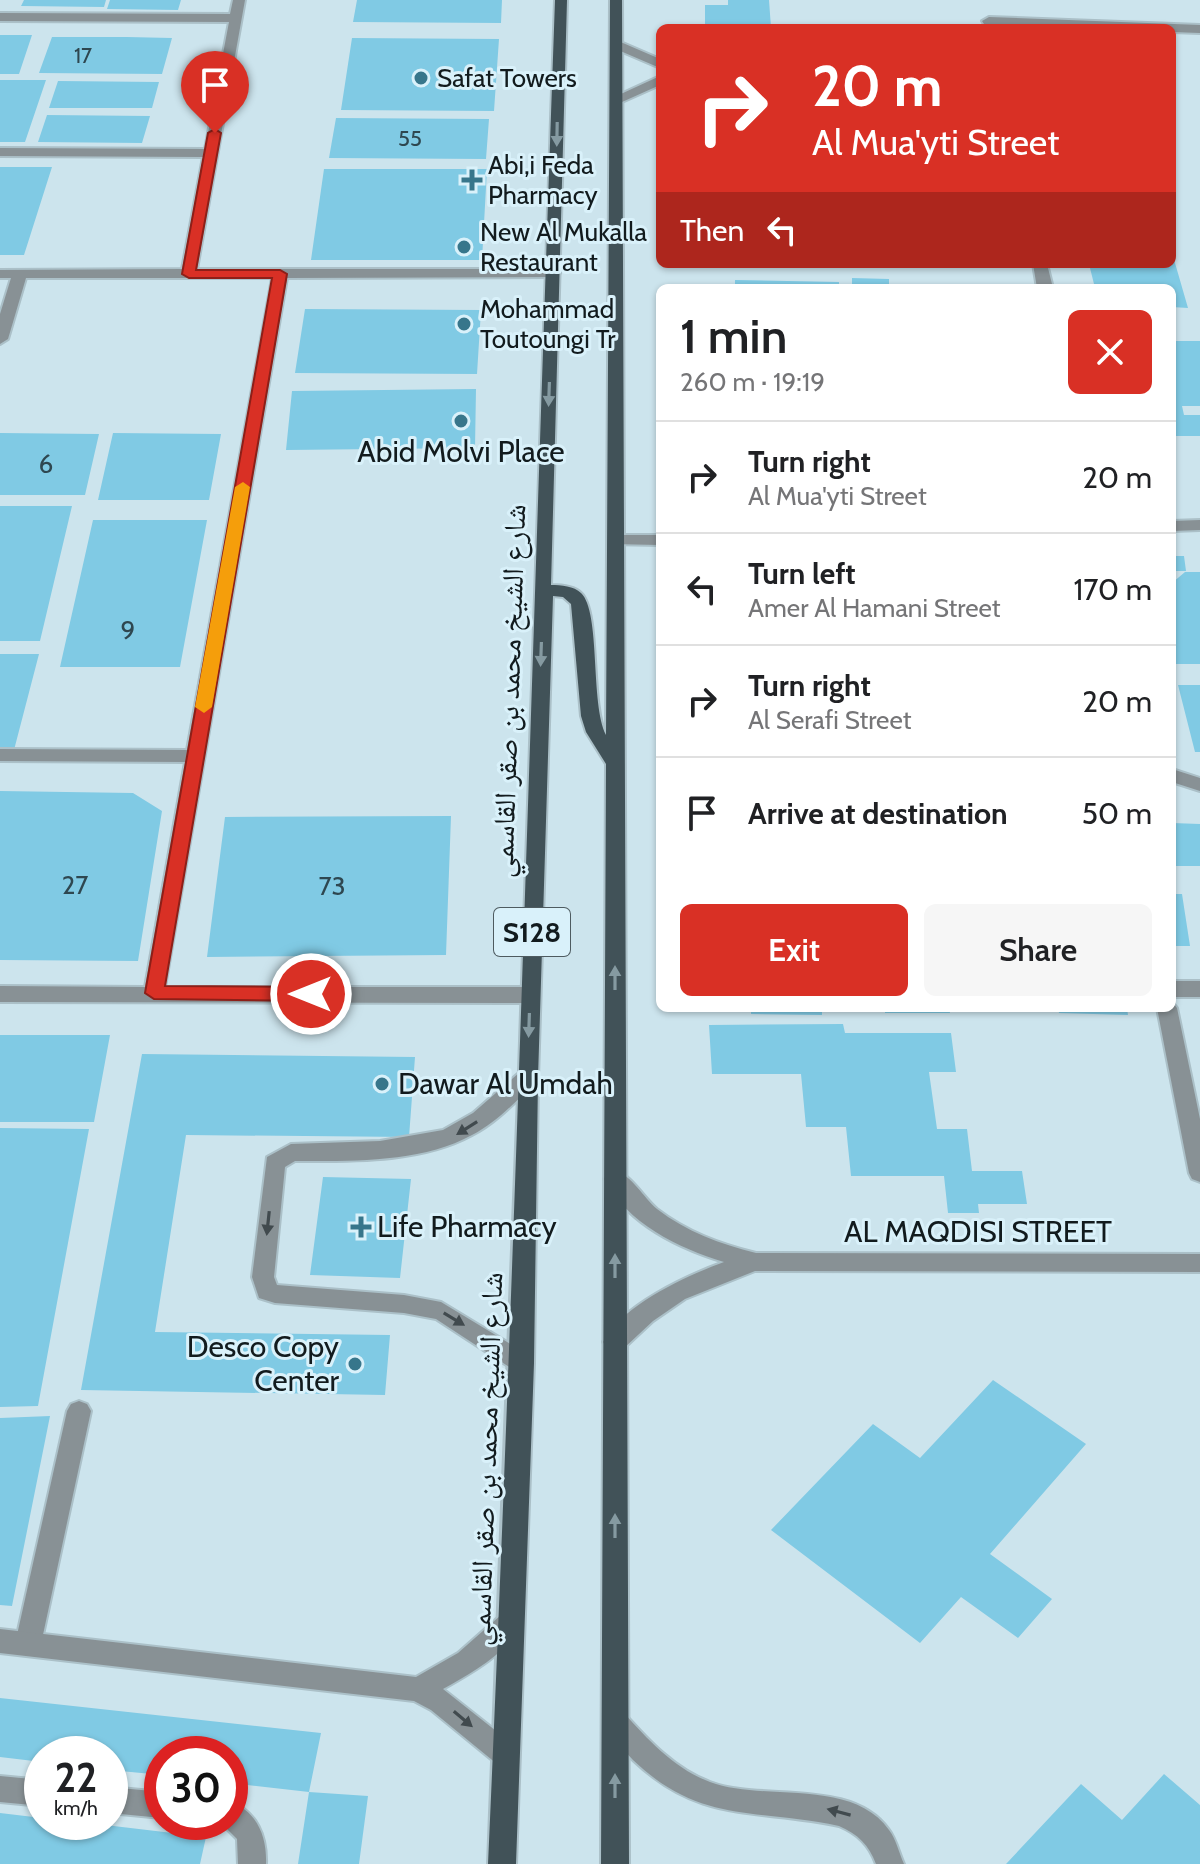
<!DOCTYPE html>
<html lang="en">
<head>
<meta charset="utf-8">
<style>
  :root { --surface:#fff; --page:#f6f6f6; --text:#202124; --muted:#757577; --line:#e0e0e0; --accent:#d93025 }
  body { margin:0; font-family:Cabin,"Noto Naskh Arabic",sans-serif; background:var(--page); color:var(--text); height:100vh; display:flex; flex-direction:column; font-size:30px; white-space:nowrap }
  * { box-sizing:border-box; margin:0 }
  p { font-size:26px; color:var(--muted) }
  .icon { flex:none; width:44px; height:44px; fill:none; stroke:currentColor; stroke-width:2; stroke-linecap:round; stroke-linejoin:round }
  .map { position:relative; flex:1; overflow:hidden }
  .sheet { position:absolute; left:656px; top:284px; width:520px; height:728px; display:flex; flex-direction:column; background:var(--surface); border-radius:12px; box-shadow:0 2px 6px #0004 }
  .sheet>* { flex:none }
  .banner { position:absolute; left:656px; top:24px; width:520px; height:244px; border-radius:12px; box-shadow:0 2px 6px #0004; background:#d93025; color:#fff; overflow:hidden }
  .speed { position:absolute; left:24px; top:1736px; display:flex; gap:16px; font-size:40px; font-weight:700; text-align:center }
  .speed>* { display:grid; place-content:center; width:104px; height:104px; border-radius:50%; background:var(--surface); box-shadow:0 2px 6px #0004; line-height:1 }
  .speed small { font-size:20px; font-weight:400 }
  .speed .limit { border:12px solid #d22; background:#fff; color:#111 }
  .pin { position:absolute; display:grid; place-items:center; width:68px; height:68px; color:#fff; margin:-82px -34px; border-radius:50% 50% 50% 0; rotate:-45deg; box-shadow:0 0 8px #0007 }
  .pin .icon { rotate:45deg }
  .me { position:absolute; width:88px; margin:-44px; rotate:270deg; stroke-linejoin:round; filter:drop-shadow(0 0 6px #0008) }
  .turn { display:flex; align-items:center; gap:28px; height:168px; padding:0 24px; font-size:36px }
  .turn .icon { width:104px; height:104px; stroke-width:2.5 }
  .turn b { display:block; font-size:56px; line-height:68px }
  .then { display:flex; align-items:center; height:76px; padding:0 24px; background:#0003; gap:16px; font-size:30px }
  .round { display:grid; place-items:center; flex:none; width:84px; height:84px; border-radius:12px; background:var(--page) }
  .overview { display:flex; align-items:center; justify-content:space-between; height:136px; padding:0 24px }
  h1 { font-size:48px; font-weight:600; line-height:60px }
  .cta { display:flex; gap:16px; margin-top:auto; padding:16px 24px }
  .cta a { flex:1; height:92px; border-radius:12px; background:var(--accent); color:#fff; font-size:32px; font-weight:600; line-height:92px; text-align:center }
  .cta a+a { background:var(--page); color:var(--text) }
  ul { padding:0; list-style:none }
  li { display:flex; align-items:center; gap:24px; height:112px; padding:0 24px; border-top:2px solid var(--line) }
  li div { flex:1 }
  li b { display:block; font-size:30px }
  li em { font-style:normal }
  .map>svg:first-child { display:block }
</style>
</head>
<body>
<div class="map">
<svg width="1200" height="1864" viewBox="0 0 1200 1864">
  <rect width="100%" height="100%" fill="#cce4ed"/>
  <path fill="#80cae4" d="M 24,0 L 106,0 L 104,7 L 21,6 Z
    M 110,0 L 181,0 L 178,10 L 107,9 Z
    M 357,0 L 502,0 L 501,23 L 353,22 Z
    M 728,0 L 769,0 L 771,28 L 705,28 L 705,5 L 728,5 Z
    M 0,35 L 32,35 L 19,74 L 0,74 Z
    M 52,37 L 127,37 L 172,38 L 162,74 L 39,73 Z
    M 352,38 L 499,39 L 494,111 L 341,110 Z
    M 0,80 L 46,80 L 25,142 L 0,142 Z
    M 58,81 L 159,82 L 152,108 L 49,108 Z
    M 47,115 L 150,116 L 142,143 L 38,142 Z
    M 336,118 L 489,119 L 486,159 L 329,158 Z
    M 0,167 L 52,167 L 24,255 L 0,255 Z
    M 324,169 L 487,169 L 482,260 L 311,260 Z
    M 1173,256 L 1188,308 L 1172,307 L 1172,288 L 1095,288 L 1089,264 L 1172,264 Z
    M 852,278 L 889,279 L 889,288 L 852,288 Z
    M 735,280 L 839,282 L 839,288 L 735,288 Z
    M 305,309 L 481,310 L 477,374 L 295,373 Z
    M 1172,341 L 1200,341 L 1200,406 L 1182,406 L 1184,415 L 1200,415 L 1200,436 L 1172,436 Z
    M 476,389 L 475,448 L 286,450 L 292,391 Z
    M 0,433 L 99,434 L 85,495 L 0,495 Z
    M 113,433 L 221,434 L 209,500 L 98,500 Z
    M 0,506 L 72,506 L 40,641 L 0,641 Z
    M 93,520 L 207,520 L 180,667 L 60,667 Z
    M 1172,556 L 1184,556 L 1186,571 L 1172,571 Z
    M 1185,572 L 1200,572 L 1200,664 L 1174,664 L 1172,656 L 1172,583 Z
    M 0,654 L 39,654 L 14,750 L 0,750 Z
    M 1178,685 L 1200,685 L 1200,752 L 1195,752 Z
    M 0,791 L 133,793 L 162,811 L 138,961 L 0,960 Z
    M 451,816 L 446,955 L 207,957 L 225,817 Z
    M 1172,823 L 1200,824 L 1200,866 L 1172,866 Z
    M 1172,894 L 1182,894 L 1190,946 L 1172,946 Z
    M 751,1008 L 822,1008 L 822,1015 L 751,1014 Z
    M 885,1008 L 949,1008 L 950,1013 L 885,1013 Z
    M 1058,1008 L 1127,1008 L 1128,1015 L 1059,1013 Z
    M 843,1024 L 845,1033 L 951,1033 L 956,1072 L 929,1072 L 937,1129 L 967,1129 L 972,1171 L 1022,1171 L 1027,1204 L 978,1204 L 979,1213 L 948,1213 L 944,1176 L 851,1176 L 846,1127 L 806,1127 L 801,1074 L 712,1074 L 709,1025 Z
    M 0,1035 L 110,1035 L 94,1122 L 0,1122 Z
    M 142,1054 L 415,1057 L 409,1137 L 186,1135 L 155,1332 L 390,1335 L 385,1395 L 81,1390 Z
    M 0,1128 L 89,1129 L 38,1406 L 0,1407 Z
    M 323,1177 L 411,1179 L 400,1278 L 310,1275 Z
    M 993,1380 L 1086,1444 L 990,1554 L 1052,1599 L 1018,1638 L 961,1597 L 920,1643 L 771,1530 L 873,1424 L 920,1458 Z
    M 50,1416 L 12,1606 L 0,1605 L 0,1418 Z
    M 0,1698 L 321,1733 L 309,1792 L 230,1783 L 230,1754 L 162,1754 L 162,1775 L 110,1770 L 110,1754 L 42,1754 L 42,1762 L 0,1757 Z
    M 1164,1774 L 1200,1805 L 1200,1864 L 1006,1864 L 1081,1784 L 1122,1820 Z
    M 309,1792 L 368,1796 L 359,1864 L 298,1864 Z
    M 0,1813 L 42,1818 L 42,1822 L 80,1822 L 206,1837 L 200,1864 L 0,1864 Z"/>
  <g fill="none" stroke-linecap="round" stroke-linejoin="round">
    <defs>
      <path id="lane" d="M 616,535 L 660,535 L 660,545 L 610,544 L 610,536 Z
        M 527,1070 L 534,1072 L 538,1078 L 534,1084 C 515,1102 496,1123 472,1135 C 421,1163 352,1161 295,1161 L 285,1167 L 274,1277 L 277,1285 L 404,1295 L 441,1302 L 530,1356 L 534,1363 L 530,1370 L 522,1373 L 514,1370 L 436,1319 L 404,1313 L 275,1303 L 259,1298 L 252,1277 L 267,1157 L 291,1144 L 380,1141 L 443,1130 L 473,1113 L 520,1072 Z
        M 79,1401 L 87,1404 L 91,1411 L 41,1644 L 37,1652 L 28,1656 L 19,1652 L 15,1644 L 67,1411 L 71,1404 Z
        M 615,1710 L 624,1713 C 648,1740 675,1769 710,1782 C 762,1802 852,1777 889,1830 C 896,1839 899,1853 904,1864 L 876,1864 C 869,1845 858,1834 839,1826 C 757,1808 701,1825 633,1760 C 622,1748 609,1737 602,1722 L 606,1713 Z
        M 0,1776 L 42,1780 L 42,1806 L 0,1802 Z
        M 110,1787 L 162,1792 L 162,1818 L 110,1813 Z
        M 230,1801 C 257,1812 267,1836 266,1864 L 238,1864 L 237,1839 L 220,1822 L 230,1822 Z"/>
      <path id="street" d="M 233,0 L 245,0 L 197,269 L 553,269 L 560,273 L 553,277 L 287,278 L 165,987 L 530,987 L 537,990 L 540,995 L 537,1000 L 530,1003 L 0,1002 L 0,986 L 145,987 L 185,762 L 0,761 L 0,749 L 187,750 L 272,278 L 26,278 L 8,339 L 0,344 L 0,314 L 11,278 L 0,278 L 0,270 L 182,269 L 203,157 L 0,156 L 0,148 L 205,149 L 229,22 L 0,21 L 0,13 L 230,14 Z
        M 989,17 L 1200,25 L 1200,33 L 1172,32 L 1172,28 L 984,24 L 982,21 Z
        M 616,40 L 660,59 L 660,68 L 611,47 L 611,41 Z
        M 660,76 L 660,85 L 622,102 L 610,99 Z
        M 1033,264 L 1047,264 L 1053,288 L 1037,288 Z
        M 1200,520 L 1200,530 L 1172,531 L 1172,521 Z
        M 1172,769 L 1200,778 L 1200,791 L 1172,782 Z
        M 1172,981 L 1200,981 L 1200,997 L 1172,997 Z
        M 1172,1002 L 1177,1008 L 1200,1119 L 1200,1182 L 1192,1179 L 1189,1173 L 1157,1008 L 1172,1008 Z
        M 615,1170 C 632,1176 643,1197 657,1209 C 687,1232 720,1244 756,1253 L 1200,1254 L 1200,1272 L 755,1271 L 685,1299 L 653,1321 L 623,1349 L 615,1352 L 607,1349 L 603,1342 C 622,1305 686,1276 724,1262 C 678,1248 627,1223 604,1179 L 607,1173 Z
        M 510,1611 L 519,1615 L 523,1623 C 509,1652 470,1674 443,1689 L 515,1746 L 519,1755 L 515,1764 L 506,1767 L 497,1764 L 431,1710 L 414,1701 L 0,1653 L 0,1629 L 416,1677 L 458,1653 L 501,1615 Z"/>
      <path id="primary" d="M 555,0 L 567,0 L 551,585 C 561,585 574,586 581,593 C 601,612 590,703 606,735 L 610,0 L 622,0 L 629,1864 L 601,1864 L 606,764 L 586,732 L 581,716 L 571,604 L 563,597 L 553,596 L 538,1078 L 534,1363 L 516,1864 L 488,1864 C 516,1243 533,621 555,0 Z"/>
    </defs>
    <use href="#lane" stroke="#abc0c8" stroke-width="4"/>
    <use href="#street" stroke="#abc0c8" stroke-width="4"/>
    <use href="#primary" stroke="#abc0c8" stroke-width="4"/>
    <use href="#lane" fill="#889195" fill-rule="evenodd"/>
    <use href="#street" fill="#889195" fill-rule="evenodd"/>
    <use href="#primary" fill="#415258" fill-rule="evenodd"/>
  </g>
  <defs><path id="oneway-solid" d="M-6-.8H1V-3.2L6.5 0L1 3.2V.8H-6Z" transform="scale(2)"/></defs>
  <g fill="#859aa1">
    <use href="#oneway-solid" transform="translate(557 134) rotate(91)"/>
    <use href="#oneway-solid" transform="translate(549 394) rotate(92)"/>
    <use href="#oneway-solid" transform="translate(541 654) rotate(92)"/>
    <use href="#oneway-solid" transform="translate(615 978) rotate(-90)"/>
    <use href="#oneway-solid" transform="translate(529 1025) rotate(92)"/>
    <use href="#oneway-solid" transform="translate(615 1266) rotate(-90)"/>
    <use href="#oneway-solid" transform="translate(615 1526) rotate(-90)"/>
    <use href="#oneway-solid" transform="translate(615 1786) rotate(-90)"/>
  </g>
  <g fill="#414a4e">
    <use href="#oneway-solid" transform="translate(467 1128) rotate(148)"/>
    <use href="#oneway-solid" transform="translate(268 1223) rotate(96)"/>
    <use href="#oneway-solid" transform="translate(454 1319) rotate(31)"/>
    <use href="#oneway-solid" transform="translate(463 1719) rotate(40)"/>
    <use href="#oneway-solid" transform="translate(839 1812) rotate(-165)"/>
  </g>
  <path fill="#d93025" stroke="#8d1f18" stroke-width="2" d="M 215,129 L 221,133 L 196,270 L 280,270 L 287,274 L 165,986 L 311,987 L 320,994 L 311,1001 L 154,999 L 145,993 L 272,278 L 189,278 L 182,274 L 208,133 Z"/>
  <path fill="#f59e0b" d="M 243,482 L 250,487 L 212,707 L 204,713 L 195,707 L 235,487 Z"/>
  <g fill="#37768b" stroke="#d9f1fa" stroke-width="3">
    <circle cx="421" cy="78" r="8"/>
    <path d="M468 168h8v8h8v8h-8v8h-8v-8h-8v-8h8z"/>
    <circle cx="464" cy="247" r="8"/>
    <circle cx="464" cy="324" r="8"/>
    <circle cx="461" cy="421" r="8"/>
    <circle cx="382" cy="1084" r="8"/>
    <path d="M357 1215h8v8h8v8h-8v8h-8v-8h-8v-8h8z"/>
    <circle cx="355" cy="1364" r="8"/>
  </g>
  <g text-anchor="middle" stroke-width="6" stroke-linejoin="round" paint-order="stroke">
    <g font-size="22" fill="#2e4750">
      <text x="83" y="63">17</text>
      <text x="410" y="146">55</text>
    </g>
    <g font-size="26" fill="#121b1e" stroke="#d9f1fa" text-anchor="start">
      <text x="437" y="87">Safat Towers</text>
      <text x="488" y="174">Abi,i Feda<tspan x="488" dy="30">Pharmacy</tspan></text>
      <text x="480" y="241">New Al Mukalla<tspan x="480" dy="30">Restaurant</tspan></text>
      <text x="480" y="318">Mohammad<tspan x="480" dy="30">Toutoungi Tr</tspan></text>
    </g>
    <g font-size="26" fill="#2e4750">
      <text x="46" y="473">6</text>
      <text x="128" y="639">9</text>
      <text x="75" y="894">27</text>
      <text x="332" y="895">73</text>
    </g>
    <rect fill="#d9f1fa" stroke="#4e5b60" stroke-width="2" x="494" y="908" width="76" height="48" rx="6"/>
    <g font-size="28" font-weight="bold" fill="#121b1e">
      <text x="532" y="942">S128</text>
    </g>
    <g font-size="30" fill="#121b1e" stroke="#d9f1fa" text-anchor="start">
      <text x="461" y="462" text-anchor="middle">Abid Molvi Place</text>
      <text x="398" y="1094">Dawar Al Umdah</text>
      <text x="377" y="1237">Life Pharmacy</text>
      <text x="339" y="1357" text-anchor="end">Desco Copy<tspan x="339" dy="34">Center</tspan></text>
    </g>
    <g font-size="30" fill="#121b1e" stroke="#d9f1fa">
      <text transform="translate(509 691) rotate(-88)" y="10">شارع الشيخ محمد بن صقر القاسمي</text>
      <text x="978" y="1242">AL MAQDISI STREET</text>
      <text transform="translate(486 1459) rotate(-88)" y="10">شارع الشيخ محمد بن صقر القاسمي</text>
    </g>
  </g>
</svg>
<div class="speed"><div>22<small>km/h</small></div><div class="limit">30</div></div>
<div class="pin" style="left:215px;top:133px;background:#d93025"><svg class="icon" aria-label="arrive" viewBox="0 0 24 24"><path d="M6 21V4h12l-3 4 3 4H6"/></svg></div>
<svg class="me" style="left:311px;top:994px" viewBox="-20 -20 40 40"><circle r="17" fill="#d93025" stroke="#fff" stroke-width="3"/><path d="M0-11L8 9 0 5-8 9z" fill="#fff"/></svg>
<div class="banner">
<div class="turn"><svg class="icon" aria-label="right" viewBox="0 0 24 24"><path d="M7 20v-9h11M14 6l5 5-5 5"/></svg><div><b>20 m</b>Al Mua'yti Street</div></div>
<div class="then">Then<svg class="icon" aria-label="left" viewBox="0 0 24 24"><path d="M17 20v-9H6M10 6l-5 5 5 5"/></svg></div>
</div>
<section class="sheet">
<div class="overview"><div><h1>1 min</h1><p>260 m · 19:19</p></div><a class="round" style="background:#d93025;color:#fff"><svg class="icon" aria-label="close" viewBox="0 0 24 24"><path d="M6 6l12 12M18 6L6 18"/></svg></a></div>
<ul>
<li><svg class="icon" aria-label="right" viewBox="0 0 24 24"><path d="M7 20v-9h11M14 6l5 5-5 5"/></svg><div><b>Turn right</b><p>Al Mua'yti Street</p></div><em>20 m</em></li>
<li><svg class="icon" aria-label="left" viewBox="0 0 24 24"><path d="M17 20v-9H6M10 6l-5 5 5 5"/></svg><div><b>Turn left</b><p>Amer Al Hamani Street</p></div><em>170 m</em></li>
<li><svg class="icon" aria-label="right" viewBox="0 0 24 24"><path d="M7 20v-9h11M14 6l5 5-5 5"/></svg><div><b>Turn right</b><p>Al Serafi Street</p></div><em>20 m</em></li>
<li><svg class="icon" aria-label="arrive" viewBox="0 0 24 24"><path d="M6 21V4h12l-3 4 3 4H6"/></svg><div><b>Arrive at destination</b></div><em>50 m</em></li>
</ul>
<div class="cta"><a>Exit</a><a>Share</a></div>
</section>
</div>
</body>
</html>
